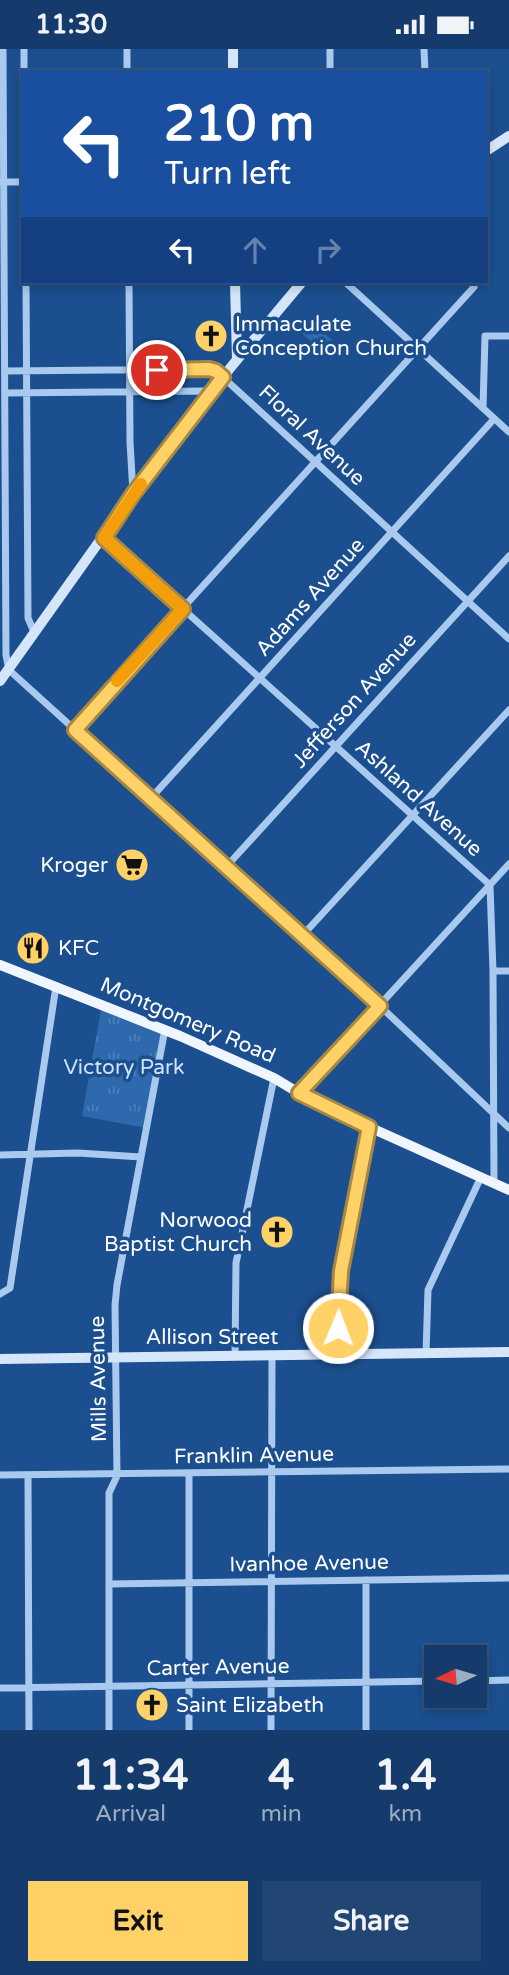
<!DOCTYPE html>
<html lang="en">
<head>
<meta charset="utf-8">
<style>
  :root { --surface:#143b6b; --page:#214673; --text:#f1f3f6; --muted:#9dadc1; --line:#33557e; --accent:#ffd166 }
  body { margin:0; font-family:"Varela Round",sans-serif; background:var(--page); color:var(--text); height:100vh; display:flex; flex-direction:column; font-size:26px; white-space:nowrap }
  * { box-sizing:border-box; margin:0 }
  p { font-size:23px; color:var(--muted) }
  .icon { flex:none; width:38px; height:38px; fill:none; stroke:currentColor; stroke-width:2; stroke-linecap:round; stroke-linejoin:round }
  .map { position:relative; height:1681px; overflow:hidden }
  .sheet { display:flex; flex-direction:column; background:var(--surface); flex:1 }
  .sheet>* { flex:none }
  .banner { position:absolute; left:21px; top:21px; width:467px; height:214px; border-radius:0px; box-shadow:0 4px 10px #0003,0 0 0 2px var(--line); background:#1a4fa0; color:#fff; overflow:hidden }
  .needle { width:46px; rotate:265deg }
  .buttons { position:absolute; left:424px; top:1596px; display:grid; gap:14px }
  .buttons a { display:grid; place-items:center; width:63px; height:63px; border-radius:0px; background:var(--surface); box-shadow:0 4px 10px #0003,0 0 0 2px var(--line); font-size:35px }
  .pin { position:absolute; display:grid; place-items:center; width:60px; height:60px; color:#fff; margin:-30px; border:4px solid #fff; border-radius:50%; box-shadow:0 2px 7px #0007 }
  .me { position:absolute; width:77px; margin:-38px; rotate:1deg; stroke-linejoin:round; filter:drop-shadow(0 0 5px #0008) }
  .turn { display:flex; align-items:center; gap:24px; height:147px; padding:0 28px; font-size:32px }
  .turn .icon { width:91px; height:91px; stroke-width:2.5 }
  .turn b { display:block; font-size:49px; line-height:60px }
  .lanes { display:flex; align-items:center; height:66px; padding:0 28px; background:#0003; justify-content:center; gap:35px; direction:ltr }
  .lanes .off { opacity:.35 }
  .eta { display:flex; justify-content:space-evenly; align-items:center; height:119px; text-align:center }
  .eta b { font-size:42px; font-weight:800; line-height:49px }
  .action { display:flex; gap:14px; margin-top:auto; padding:14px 28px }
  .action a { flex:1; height:80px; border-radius:0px; background:var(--accent); color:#111; font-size:28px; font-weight:800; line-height:80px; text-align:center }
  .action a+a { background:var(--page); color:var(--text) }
  .status { display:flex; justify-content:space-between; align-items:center; height:49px; padding:0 35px; background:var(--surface); direction:ltr }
  .status svg { height:19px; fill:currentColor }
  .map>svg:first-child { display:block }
</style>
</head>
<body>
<div class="status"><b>11:30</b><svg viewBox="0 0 49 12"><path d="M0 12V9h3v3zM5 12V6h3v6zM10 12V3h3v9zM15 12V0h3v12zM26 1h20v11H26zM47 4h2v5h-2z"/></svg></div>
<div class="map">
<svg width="509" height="1681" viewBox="0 0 509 1681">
  <defs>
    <pattern id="park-tufts" width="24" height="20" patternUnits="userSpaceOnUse" patternTransform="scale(1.75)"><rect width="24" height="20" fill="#2e69ad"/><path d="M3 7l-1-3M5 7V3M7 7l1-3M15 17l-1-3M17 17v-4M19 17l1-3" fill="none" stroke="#4d80b9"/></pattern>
  </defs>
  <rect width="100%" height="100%" fill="#1b4f8f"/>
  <path fill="url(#park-tufts)" d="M 102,955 L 165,980 L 146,1079 L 82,1067 Z"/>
  <path fill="#2e69ad" d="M 307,269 L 341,299 L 331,310 L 297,280 Z"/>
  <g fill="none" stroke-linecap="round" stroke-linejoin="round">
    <path stroke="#a9c9ee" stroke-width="7" d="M 3,0 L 6,606 L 9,621 L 380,957 L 509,1079
      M 24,0 L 24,23
      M 127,0 L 127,23
      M 330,0 L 330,23
      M 424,0 L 425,23
      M 0,133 L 23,133
      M 26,233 L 28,569 L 34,583
      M 129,233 L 130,393 L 133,444
      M 345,233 L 509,383
      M 6,322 L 209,320 L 216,322 L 509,590
      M 6,344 L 204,342 L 210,346
      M 483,359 L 485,287 L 509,287
      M 104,489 L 490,836 L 493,922 L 494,1133
      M 75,681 L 152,593 L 474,238
      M 151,749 L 494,370
      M 226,818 L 509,507
      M 302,887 L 509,661
      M 493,922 L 509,922
      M 299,1044 L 509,815
      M 0,1106 L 78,1104 L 141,1108
      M 0,1245 L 10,1239 L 56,937
      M 337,1305 L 338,1240 L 341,1222 L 369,1078
      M 426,1305 L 428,1241 L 481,1128
      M 235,1306 L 236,1214 L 274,1029
      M 0,1426 L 509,1420
      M 28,1426 L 29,1681
      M 366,1531 L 366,1681
      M 109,1535 L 509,1529
      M 474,1632 L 509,1631
      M 0,1639 L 436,1632
      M 109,1681 L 109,1444 L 117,1427 L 115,1256 L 117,1236 L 165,980
      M 189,1681 L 189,1425
      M 271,1681 L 272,1307"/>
    <path stroke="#d6e6fa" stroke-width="10" d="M 233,0 L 233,23
      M 486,102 L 509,87
      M 235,233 L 237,311
      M 0,632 L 133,445 L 231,318 L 302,233
      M 0,1310 L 509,1303"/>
    <path stroke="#f0f6ff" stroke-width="10" d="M 0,916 L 180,987 L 274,1029 L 299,1044 L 369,1078 L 509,1141"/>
  </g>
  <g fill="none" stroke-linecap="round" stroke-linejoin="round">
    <defs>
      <path id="route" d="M 157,321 L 209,320 L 216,322 L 223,328 L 133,445 L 104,489 L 183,560 L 75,681 L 380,957 L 299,1044 L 369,1078 L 341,1222 L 338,1279"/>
    </defs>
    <use href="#route" stroke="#a68842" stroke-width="18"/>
    <use href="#route" stroke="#ffd166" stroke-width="12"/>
    <path stroke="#f59e0b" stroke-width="12" d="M 117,632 L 183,560 L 104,489 L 141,435"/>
  </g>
  <defs>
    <symbol id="church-disc" viewBox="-11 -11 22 22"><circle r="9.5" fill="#ffd166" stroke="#1b4f8f"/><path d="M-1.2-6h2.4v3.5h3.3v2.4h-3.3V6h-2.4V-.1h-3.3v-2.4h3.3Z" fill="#111"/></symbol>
    <symbol id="supermarket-disc" viewBox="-11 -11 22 22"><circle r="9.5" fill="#ffd166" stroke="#1b4f8f"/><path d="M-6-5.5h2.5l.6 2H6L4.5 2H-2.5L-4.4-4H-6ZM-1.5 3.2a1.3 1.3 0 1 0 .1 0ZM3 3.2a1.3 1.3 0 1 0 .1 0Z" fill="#111"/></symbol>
    <symbol id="restaurant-disc" viewBox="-11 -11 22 22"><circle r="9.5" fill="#ffd166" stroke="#1b4f8f"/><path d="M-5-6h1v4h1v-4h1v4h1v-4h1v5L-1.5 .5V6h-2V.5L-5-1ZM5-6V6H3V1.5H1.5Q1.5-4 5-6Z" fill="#111"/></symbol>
  </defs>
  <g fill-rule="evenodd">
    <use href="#church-disc" x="192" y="268" width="38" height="38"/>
    <use href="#supermarket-disc" x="113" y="797" width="38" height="38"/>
    <use href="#restaurant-disc" x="14" y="880" width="38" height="38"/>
    <use href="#church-disc" x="258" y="1164" width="38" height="38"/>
    <use href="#church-disc" x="133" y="1637" width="38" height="38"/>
  </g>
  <g text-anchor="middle" stroke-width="7" stroke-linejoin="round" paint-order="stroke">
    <g font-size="21" fill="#fff" stroke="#1b4f8f" text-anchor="start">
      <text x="235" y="282">Immaculate<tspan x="235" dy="24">Conception Church</tspan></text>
      <text x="108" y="823" text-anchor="end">Kroger</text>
      <text x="58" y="906">KFC</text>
      <text x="252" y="1178" text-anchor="end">Norwood<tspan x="252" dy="24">Baptist Church</tspan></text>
      <text x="176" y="1663">Saint Elizabeth</text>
    </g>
    <g font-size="21" fill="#fff" stroke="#1b4f8f">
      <text transform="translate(312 386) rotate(43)" y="7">Floral Avenue</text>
      <text transform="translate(310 548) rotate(-48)" y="7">Adams Avenue</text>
      <text transform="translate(354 651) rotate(-48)" y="7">Jefferson Avenue</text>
      <text transform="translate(419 749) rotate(42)" y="7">Ashland Avenue</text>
      <text transform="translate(188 971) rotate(23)" y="7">Montgomery Road</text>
      <text x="212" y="1295">Allison Street</text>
      <text transform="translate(98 1330) rotate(-91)" y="7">Mills Avenue</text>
      <text transform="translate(254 1406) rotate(-1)" y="7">Franklin Avenue</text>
      <text transform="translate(309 1514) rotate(-1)" y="7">Ivanhoe Avenue</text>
      <text transform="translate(218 1618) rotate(-1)" y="7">Carter Avenue</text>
    </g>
    <g font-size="21" fill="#cfe3fa" stroke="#1b4f8f">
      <text x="124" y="1025">Victory Park</text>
    </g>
  </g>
</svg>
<div class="buttons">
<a><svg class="needle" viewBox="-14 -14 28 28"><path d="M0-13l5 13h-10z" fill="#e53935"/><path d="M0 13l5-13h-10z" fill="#9dadc1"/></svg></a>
</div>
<div class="pin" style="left:157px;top:321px;background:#d93025"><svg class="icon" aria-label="arrive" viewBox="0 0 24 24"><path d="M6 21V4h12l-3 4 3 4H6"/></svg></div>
<svg class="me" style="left:338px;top:1279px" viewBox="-20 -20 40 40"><circle r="17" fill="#ffd166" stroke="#fff" stroke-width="3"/><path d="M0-11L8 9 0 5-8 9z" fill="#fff"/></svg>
<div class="banner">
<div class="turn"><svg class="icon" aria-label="left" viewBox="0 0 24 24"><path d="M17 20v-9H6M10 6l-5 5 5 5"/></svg><div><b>210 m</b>Turn left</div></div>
<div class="lanes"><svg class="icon" aria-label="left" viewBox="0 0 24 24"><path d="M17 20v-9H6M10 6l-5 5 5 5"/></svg><svg class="icon off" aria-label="ahead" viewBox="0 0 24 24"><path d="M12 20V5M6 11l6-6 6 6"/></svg><svg class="icon off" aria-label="right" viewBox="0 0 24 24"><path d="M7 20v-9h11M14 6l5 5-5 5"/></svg></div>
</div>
</div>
<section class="sheet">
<div class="eta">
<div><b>11:34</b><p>Arrival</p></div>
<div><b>4</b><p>min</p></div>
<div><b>1.4</b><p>km</p></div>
</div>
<div class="action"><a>Exit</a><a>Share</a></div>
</section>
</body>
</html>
